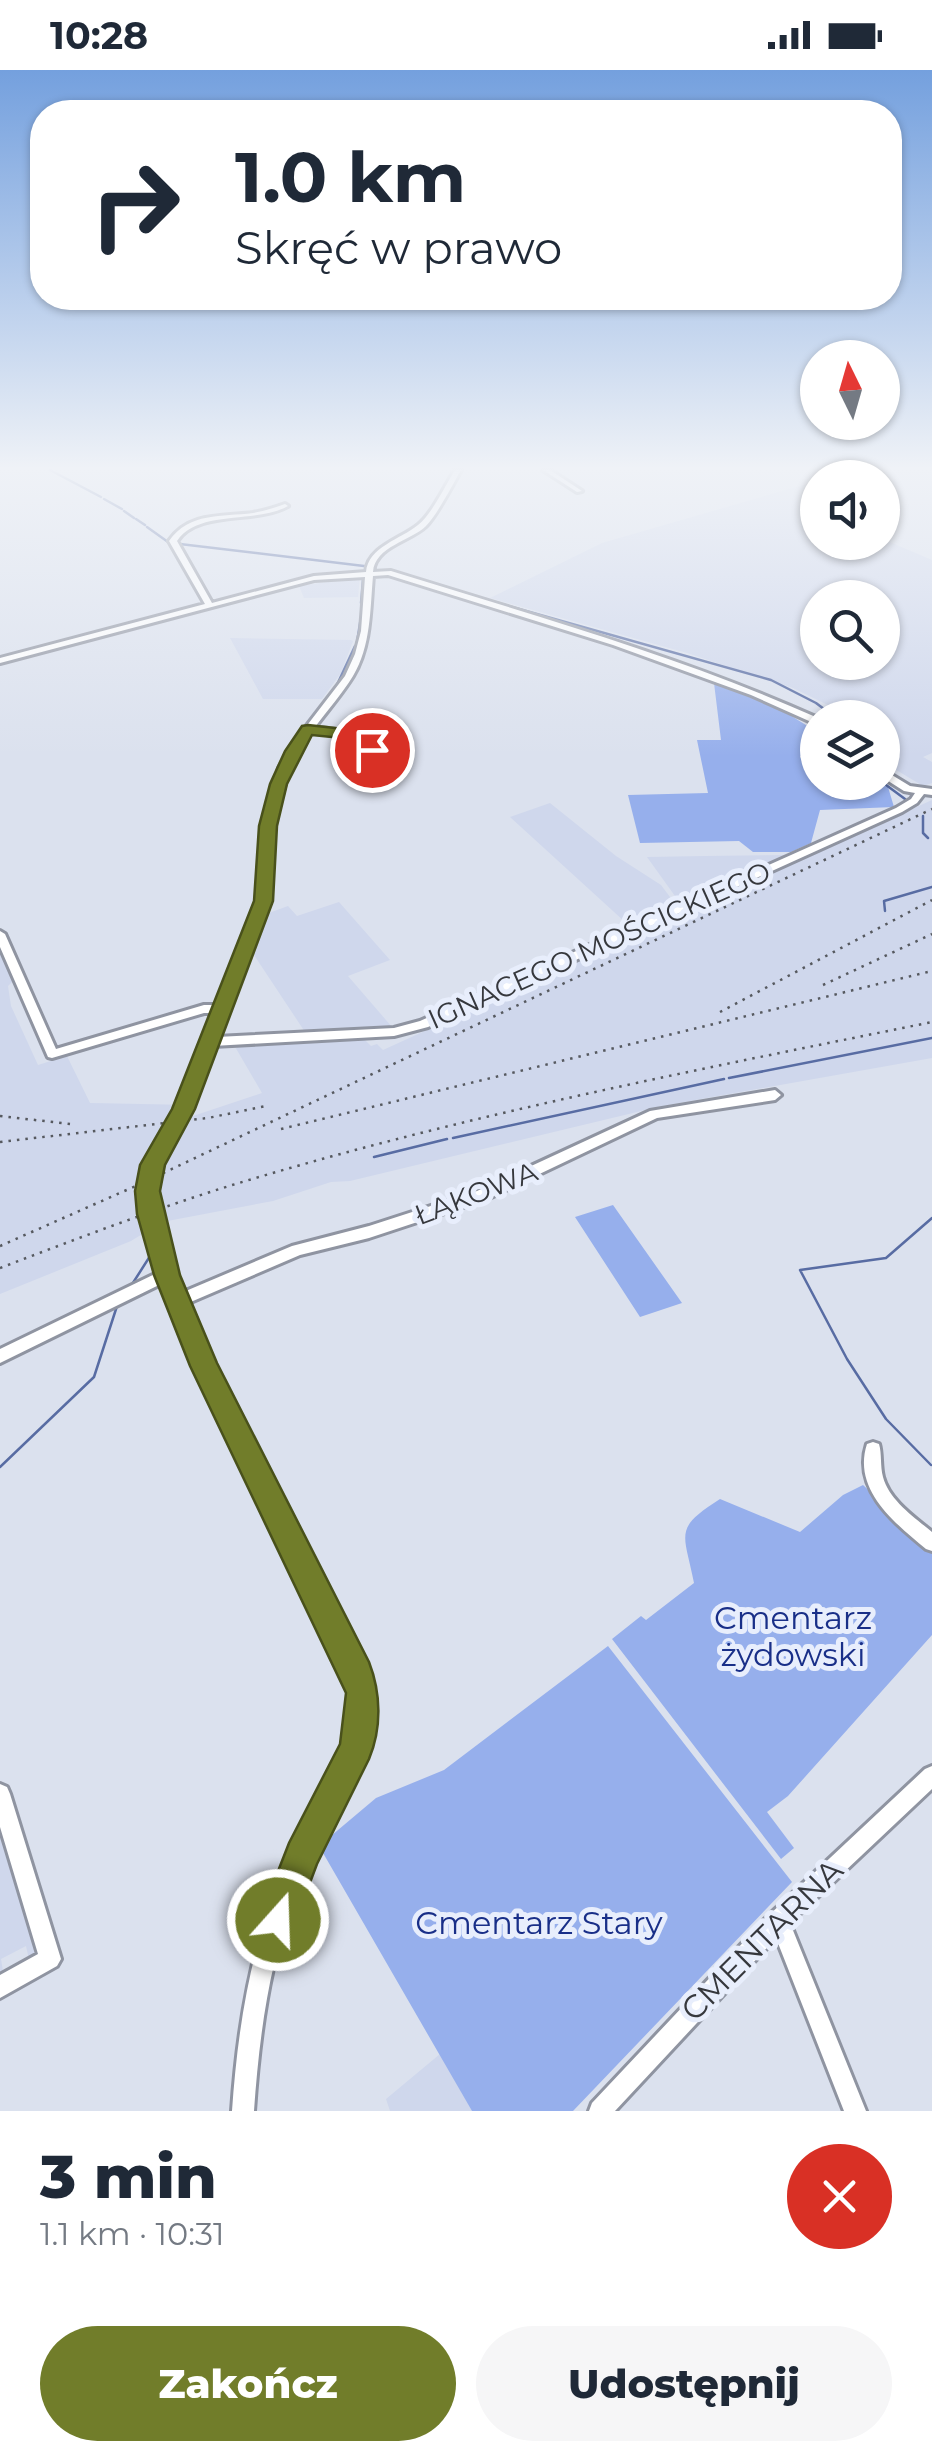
<!DOCTYPE html>
<html lang="pl">
<head>
<meta charset="utf-8">
<style>
  :root { --surface:#fff; --page:#f6f6f7; --text:#1f2937; --muted:#747a83; --accent:#717d2a }
  body { margin:0; font-family:Montserrat,sans-serif; background:var(--page); color:var(--text); height:100vh; display:flex; flex-direction:column; font-size:38px; white-space:nowrap }
  * { box-sizing:border-box; margin:0 }
  p { font-size:32px; color:var(--muted) }
  .icon { flex:none; width:55px; height:55px; fill:none; stroke:currentColor; stroke-width:2; stroke-linecap:round; stroke-linejoin:round }
  .map { position:relative; height:2041px; overflow:hidden }
  .details { display:flex; flex-direction:column; background:var(--surface); flex:1 }
  .details>* { flex:none }
  .banner { position:absolute; left:30px; top:30px; width:872px; height:210px; border-radius:40px; box-shadow:0 2px 8px #0004; background:#fff; color:var(--text); overflow:hidden }
  .needle { width:65px; rotate:355deg }
  .fabs { position:absolute; left:800px; top:270px; display:grid; gap:20px }
  .fabs a { display:grid; place-items:center; width:100px; height:100px; border-radius:50%; background:var(--surface); box-shadow:0 2px 8px #0004; font-size:50px }
  .pin { position:absolute; display:grid; place-items:center; width:85px; height:85px; color:#fff; margin:-42px; border:5px solid #fff; border-radius:50%; box-shadow:0 2px 10px #0007 }
  .me { position:absolute; width:110px; margin:-55px; rotate:20deg; stroke-linejoin:round; filter:drop-shadow(0 0 8px #0008) }
  .turn { display:flex; align-items:center; gap:35px; height:210px; padding:0 40px; font-size:45px }
  .turn .icon { width:130px; height:130px; stroke-width:2.5 }
  .turn b { display:block; font-size:70px; line-height:85px }
  .round { display:grid; place-items:center; flex:none; width:105px; height:105px; border-radius:52px; background:var(--page) }
  .summary { display:flex; align-items:center; justify-content:space-between; height:170px; padding:0 40px }
  h1 { font-size:60px; font-weight:800; line-height:75px }
  .cta { display:flex; gap:20px; margin-top:auto; padding:20px 40px }
  .cta a { flex:1; height:115px; border-radius:60px; background:var(--accent); color:#fff; font-size:40px; font-weight:800; line-height:115px; text-align:center }
  .cta a+a { background:var(--page); color:var(--text) }
  .status { display:flex; justify-content:space-between; align-items:center; height:70px; padding:0 50px; background:var(--surface); direction:ltr }
  .status svg { height:28px; fill:currentColor }
  .map>svg:first-child { display:block }
</style>
</head>
<body>
<div class="status"><b>10:28</b><svg viewBox="0 0 49 12"><path d="M0 12V9h3v3zM5 12V6h3v6zM10 12V3h3v9zM15 12V0h3v12zM26 1h20v11H26zM47 4h2v5h-2z"/></svg></div>
<div class="map">
<svg width="932" height="2041" viewBox="0 0 932 2041">
  <rect width="100%" height="100%" fill="#dbe1ee"/>
  <path fill="#cfd7ec" fill-rule="evenodd" d="M 817,411 L 818,472 L 882,472 L 883,450 L 885,470 L 932,490 L 932,683 L 923,687 L 932,692 L 932,713 L 923,716 L 883,692 L 882,648 L 844,647 L 834,638 L 793,618 L 687,583 L 490,528 L 602,473 ZM 818,528 L 882,528 L 882,592 L 818,592 Z
    M 360,507 L 358,527 L 304,528 L 299,516 Z
    M 230,568 L 351,570 L 353,571 L 341,603 L 322,629 L 263,629 Z
    M 932,730 L 932,988 L 662,1036 L 350,1111 L 331,1112 L 273,1131 L 162,1152 L 131,1171 L 0,1224 L 0,881 L 14,910 L 8,916 L 11,936 L 38,995 L 67,986 L 90,1033 L 192,1035 L 187,1048 L 262,1023 L 234,975 L 363,968 L 371,976 L 377,974 L 383,980 Z
    M 550,733 L 616,786 L 661,815 L 676,835 L 633,854 L 625,852 L 510,747 Z
    M 788,785 L 680,833 L 647,787 L 705,786 Z
    M 339,832 L 390,890 L 348,906 L 392,957 L 305,962 L 252,882 L 269,843 L 288,836 L 297,846 Z
    M 0,1737 L 39,1884 L 30,1894 L 26,1876 L 1,1889 L 4,1907 L 0,1909 Z
    M 440,1984 L 472,2041 L 390,2041 L 386,2029 Z"/>
  <path fill="#96afec" d="M 714,613 L 774,635 L 817,662 L 817,683 L 800,686 L 808,705 L 817,705 L 818,712 L 876,713 L 888,717 L 894,737 L 820,740 L 811,773 L 791,782 L 753,782 L 739,771 L 640,773 L 628,725 L 708,723 L 697,670 L 721,670 Z
    M 613,1135 L 682,1233 L 640,1247 L 575,1147 Z
    M 863,1415 L 932,1478 L 932,1565 L 788,1726 L 767,1742 L 794,1778 L 781,1789 L 612,1569 L 641,1546 L 646,1550 L 694,1513 C 684,1462 673,1459 720,1429 L 800,1462 L 843,1425 Z
    M 608,1576 L 792,1812 L 573,2041 L 472,2041 L 319,1776 L 376,1728 L 444,1700 Z"/>
  <g fill="none" stroke-linecap="round" stroke-linejoin="round">
    <path stroke="#586ca3" stroke-width="2.5" d="M 50,400 L 101,427
      M 104,429 L 122,439
      M 124,441 L 134,448
      M 136,449 L 145,455
      M 147,457 L 168,472
      M 180,474 L 364,496
      M 361,533 L 363,509
      M 505,535 L 771,610 L 816,633 L 836,648
      M 357,572 L 361,547
      M 336,617 L 355,576
      M 290,675 L 331,624
      M 882,712 L 905,729
      M 923,746 L 923,763 L 928,768
      M 885,841 L 884,831 L 932,817
      M 729,1008 L 932,968
      M 453,1068 L 724,1009
      M 374,1087 L 447,1069
      M 131,1216 L 152,1183 L 147,1158
      M 931,1395 L 886,1349 L 847,1289 L 800,1200 L 886,1188 L 932,1148
      M 0,1397 L 94,1307 L 117,1236"/>
    <defs>
      <path id="minor" d="M 455,400 L 461,400 C 453,414 437,445 426,456 C 411,471 375,476 373,502 L 391,501 C 535,546 680,586 818,648 L 818,655 L 751,625 L 613,575 L 388,505 L 373,506 C 370,540 371,576 353,606 C 342,624 327,641 315,657 L 363,664 L 397,700 L 392,703 L 389,702 L 357,668 L 311,662 L 289,698 L 271,767 L 268,831 L 217,967 L 394,958 L 420,951 L 896,738 L 911,729 L 915,723 L 904,721 L 882,707 L 882,699 L 910,716 L 932,719 L 932,725 L 924,724 L 917,733 L 902,742 L 428,957 L 394,966 L 213,976 C 205,997 198,1020 188,1041 C 176,1066 157,1090 154,1118 C 152,1144 171,1198 181,1223 L 292,1176 L 369,1156 L 477,1121 L 650,1041 L 775,1020 L 781,1025 L 775,1030 L 657,1048 L 487,1129 L 369,1168 L 300,1185 L 186,1234 L 211,1295 L 372,1623 C 372,1641 371,1659 366,1676 C 351,1729 316,1772 296,1822 C 269,1891 259,1968 254,2041 L 232,2041 C 237,1968 248,1891 275,1822 C 283,1803 292,1785 302,1767 C 318,1738 337,1709 347,1677 C 352,1660 353,1642 354,1624 L 196,1296 L 163,1213 L 0,1293 L 0,1279 L 159,1202 L 143,1145 L 140,1121 L 146,1095 L 177,1039 L 214,943 L 204,943 L 52,988 L 48,987 L 0,877 L 0,861 L 5,864 L 56,979 L 204,935 L 217,935 L 258,831 L 261,767 L 279,698 L 295,671 L 345,606 L 355,584 L 361,561 L 365,507 L 314,510 L 0,593 L 0,588 L 205,534 L 169,471 C 189,442 222,447 253,443 C 264,441 274,438 285,434 L 288,436 C 256,454 198,439 177,471 L 212,533 L 314,506 L 366,502 C 368,477 401,469 418,455 C 432,444 445,416 455,400 Z
        M 543,400 L 550,400 L 582,421 L 577,422 Z
        M 873,1372 L 879,1374 C 882,1384 880,1396 883,1407 C 889,1430 914,1447 932,1462 L 932,1481 L 926,1479 C 895,1453 852,1420 867,1374 Z
        M 932,1696 L 932,1719 L 790,1853 L 866,2041 L 844,2041 L 776,1868 L 615,2041 L 589,2041 L 592,2033 L 767,1847 L 925,1699 Z
        M 0,1714 L 7,1717 L 10,1724 L 61,1889 L 57,1896 L 0,1928 L 0,1905 L 38,1884 L 0,1757 Z"/>
    </defs>
    <use href="#minor" stroke="#8f94a1" stroke-width="6"/>
    <use href="#minor" fill="#fff" fill-rule="evenodd"/>
    <path stroke="#56595f" stroke-width="2.5" stroke-dasharray="2.5 6" stroke-linecap="butt" d="M 823,915 L 932,864
      M 720,942 L 932,830
      M 0,1046 L 70,1054
      M 281,1059 L 932,901
      M 0,1072 L 208,1048 L 266,1036
      M 0,1176 L 138,1115 L 932,739
      M 0,1198 C 76,1169 152,1140 229,1116 C 459,1046 696,1000 932,952"/>
  </g>
  <linearGradient id="sky" x2="0" y2="1"><stop stop-color="#74a0de"/><stop offset="0.58" stop-color="#eff2f7"/><stop offset="1" stop-color="#eff2f7" stop-opacity="0"/></linearGradient>
  <rect width="932" height="686" fill="url(#sky)"/>
  <path fill="#717d2a" stroke="#49511b" stroke-width="2.5" d="M 308,655 L 362,661 L 380,680 L 372,685 L 352,669 L 312,665 L 287,714 L 277,756 L 273,831 L 195,1039 L 165,1095 L 160,1121 L 180,1205 L 217,1293 L 369,1592 C 381,1623 382,1658 369,1689 L 317,1794 L 291,1863 L 278,1869 L 264,1863 L 259,1850 L 289,1773 L 340,1674 L 346,1623 L 190,1296 L 154,1205 L 137,1144 L 135,1121 L 140,1095 L 172,1039 L 254,831 L 259,756 L 270,714 L 285,681 L 302,656 Z"/>
  <g text-anchor="middle" stroke-width="10" stroke-linejoin="round" paint-order="stroke">
    <g font-size="28" fill="#36383d" stroke="#e8eefc">
      <text transform="translate(599 875) rotate(-24)" y="10">IGNACEGO MOŚCICKIEGO</text>
      <text transform="translate(476 1123) rotate(-21)" y="10">ŁĄKOWA</text>
    </g>
    <g font-size="32" fill="#192f88" stroke="#e8eefc">
      <text x="793" y="1559">Cmentarz<tspan x="793" dy="37">żydowski</tspan></text>
      <text x="539" y="1864">Cmentarz Stary</text>
    </g>
    <g font-size="32" fill="#36383d" stroke="#e8eefc">
      <text transform="translate(762 1870) rotate(-45)" y="11">CMENTARNA</text>
    </g>
  </g>
</svg>
<div class="fabs">
<a><svg class="needle" viewBox="-14 -14 28 28"><path d="M0-13l5 13h-10z" fill="#e53935"/><path d="M0 13l5-13h-10z" fill="#747a83"/></svg></a>
<a><svg class="icon" aria-label="sound" viewBox="0 0 24 24"><path d="M4 9h4l5-4v14l-5-4H4zM17 9q2 3 0 6"/></svg></a>
<a><svg class="icon" aria-label="search" viewBox="0 0 24 24"><circle cx="10" cy="10" r="6"/><path d="M15 15l6 6"/></svg></a>
<a><svg class="icon" aria-label="layers" viewBox="0 0 24 24"><path d="M12 4l9 5-9 5-9-5zM3 14l9 5 9-5"/></svg></a>
</div>
<div class="pin" style="left:372px;top:680px;background:#d93025"><svg class="icon" aria-label="arrive" viewBox="0 0 24 24"><path d="M6 21V4h12l-3 4 3 4H6"/></svg></div>
<svg class="me" style="left:278px;top:1850px" viewBox="-20 -20 40 40"><circle r="17" fill="#717d2a" stroke="#fff" stroke-width="3"/><path d="M0-11L8 9 0 5-8 9z" fill="#fff"/></svg>
<div class="banner">
<div class="turn"><svg class="icon" aria-label="right" viewBox="0 0 24 24"><path d="M7 20v-9h11M14 6l5 5-5 5"/></svg><div><b>1.0 km</b>Skręć w prawo</div></div>
</div>
</div>
<section class="details">
<div class="summary"><div><h1>3 min</h1><p>1.1 km · 10:31</p></div><a class="round" style="background:#d93025;color:#fff"><svg class="icon" aria-label="close" viewBox="0 0 24 24"><path d="M6 6l12 12M18 6L6 18"/></svg></a></div>
<div class="cta"><a>Zakończ</a><a>Udostępnij</a></div>
</section>
</body>
</html>
